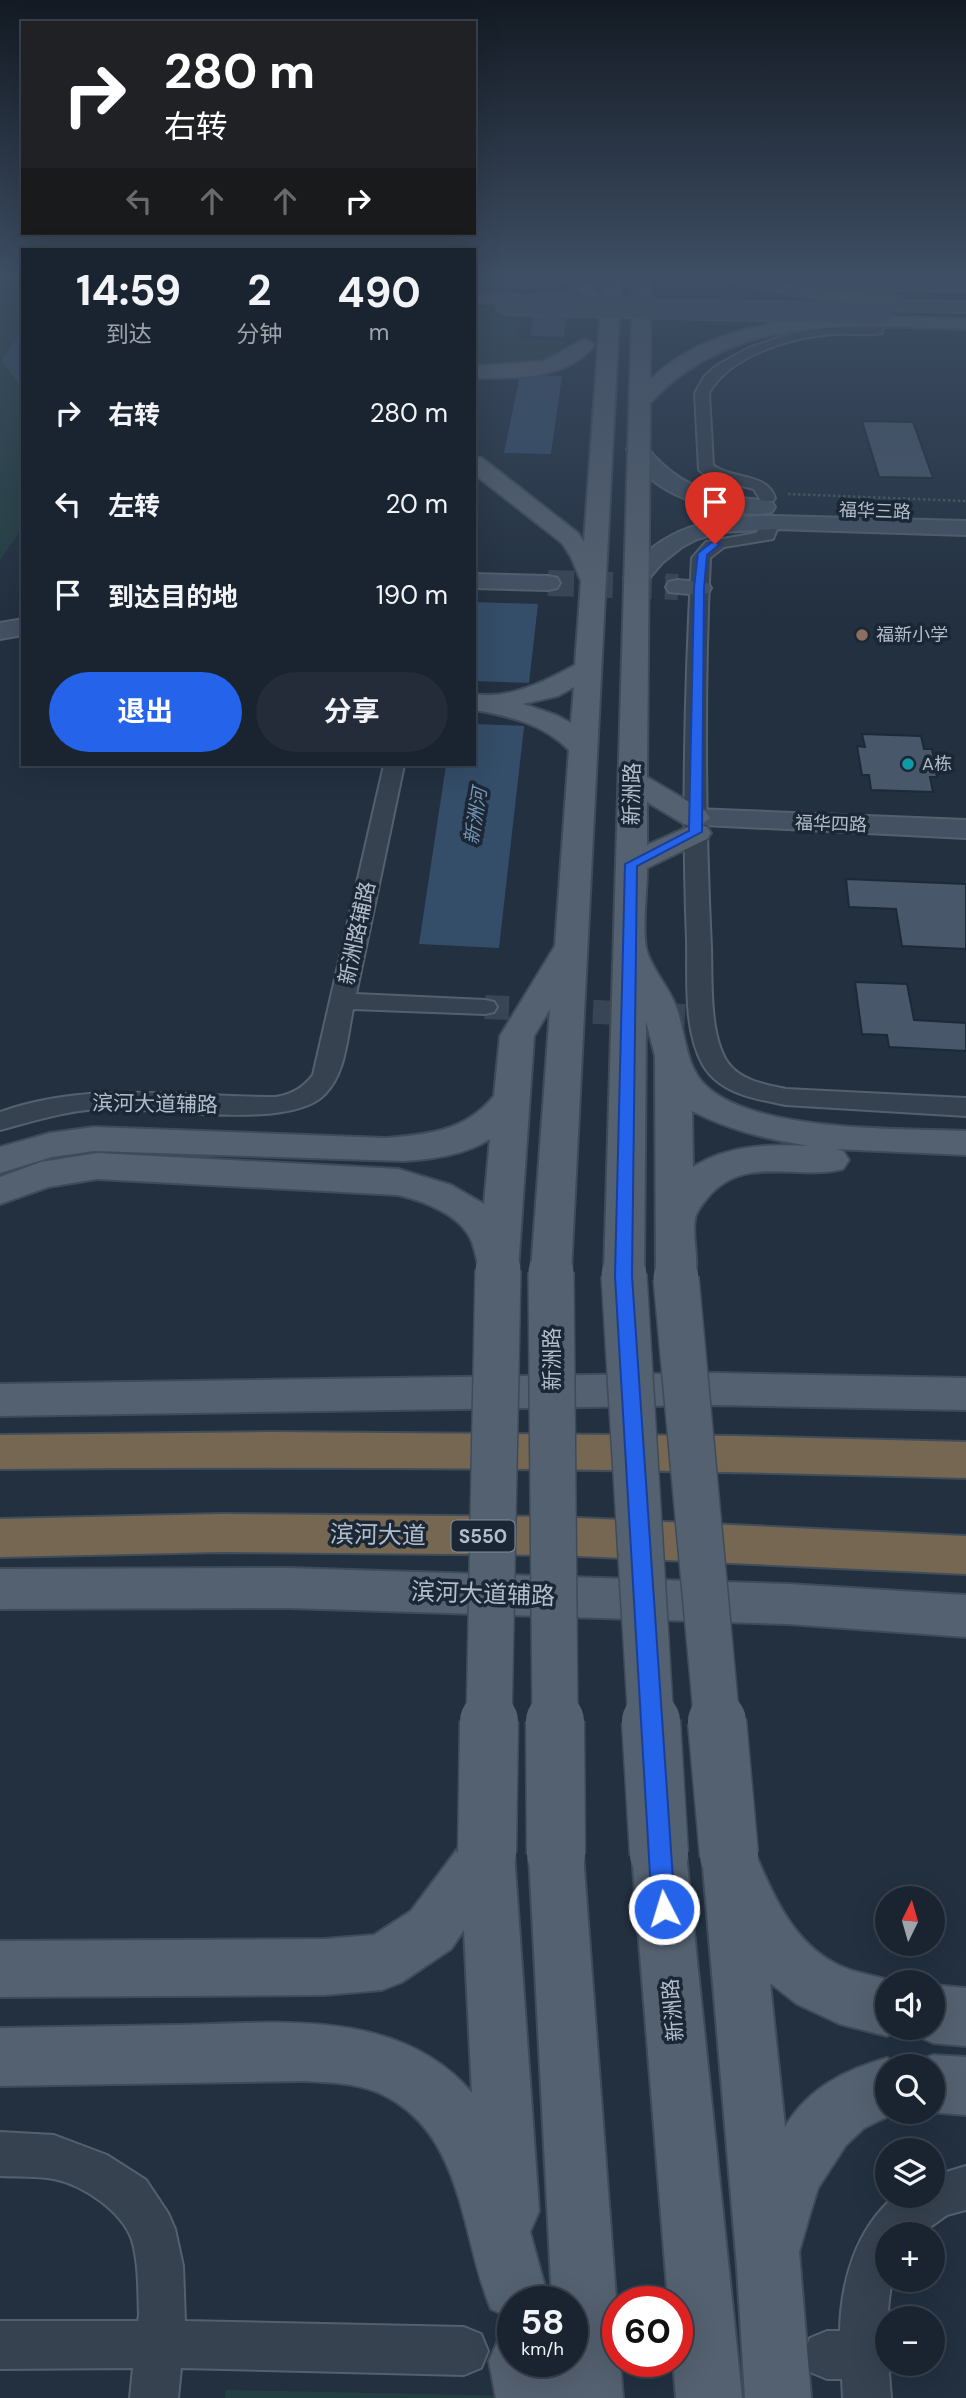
<!DOCTYPE html>
<html lang="zh">
<head>
<meta charset="utf-8">
<style>
  :root { --surface:#1a2430; --page:#232c38; --text:#f1f3f6; --muted:#9fa4ab; --line:#38414c; --accent:#2563eb }
  body { margin:0; font-family:"DM Sans","Noto Sans SC",sans-serif; background:var(--page); color:var(--text); height:100vh; display:flex; flex-direction:column; font-size:26px; white-space:nowrap }
  * { box-sizing:border-box; margin:0 }
  p { font-size:23px; color:var(--muted) }
  .icon { flex:none; width:38px; height:38px; fill:none; stroke:currentColor; stroke-width:2; stroke-linecap:round; stroke-linejoin:round }
  .map { position:relative; flex:1; overflow:hidden }
  .details { position:absolute; left:21px; top:248px; width:455px; height:518px; display:flex; flex-direction:column; background:var(--surface); border-radius:0px; box-shadow:0 7px 28px #0002,0 0 0 2px var(--line) }
  .details>* { flex:none }
  .top-card { position:absolute; left:21px; top:21px; width:455px; height:214px; border-radius:0px; box-shadow:0 7px 28px #0002,0 0 0 2px var(--line); background:#202124; color:#fff; overflow:hidden }
  .needle { width:46px; rotate:5deg }
  .tools { position:absolute; left:875px; top:1886px; display:grid; gap:14px }
  .tools a { display:grid; place-items:center; width:70px; height:70px; border-radius:50%; background:var(--surface); box-shadow:0 7px 28px #0002,0 0 0 2px var(--line); font-size:35px }
  .speed { position:absolute; left:497px; top:2286px; display:flex; gap:14px; font-size:35px; font-weight:700; text-align:center }
  .speed>* { display:grid; place-content:center; width:91px; height:91px; border-radius:50%; background:var(--surface); box-shadow:0 7px 28px #0002,0 0 0 2px var(--line); line-height:1 }
  .speed small { font-size:18px; font-weight:400 }
  .speed .limit { border:10px solid #d22; background:#fff; color:#111 }
  .pin { position:absolute; display:grid; place-items:center; width:60px; height:60px; color:#fff; margin:-72px -30px; border-radius:50% 50% 50% 0; rotate:-45deg; box-shadow:0 0 7px #0007 }
  .pin .icon { rotate:45deg }
  .me { position:absolute; width:77px; margin:-38px; rotate:355deg; stroke-linejoin:round; filter:drop-shadow(0 0 5px #0008) }
  .turn { display:flex; align-items:center; gap:24px; height:147px; padding:0 28px; font-size:32px }
  .turn .icon { width:91px; height:91px; stroke-width:2.5 }
  .turn b { display:block; font-size:49px; line-height:60px }
  .lanes { display:flex; align-items:center; height:66px; padding:0 28px; background:#0003; justify-content:center; gap:35px; direction:ltr }
  .lanes .off { opacity:.35 }
  .eta { display:flex; justify-content:space-evenly; align-items:center; height:119px; text-align:center }
  .eta b { font-size:42px; font-weight:700; line-height:49px }
  .primary-button { display:flex; gap:14px; margin-top:auto; padding:14px 28px }
  .primary-button a { flex:1; height:80px; border-radius:42px; background:var(--accent); color:#fff; font-size:28px; font-weight:700; line-height:80px; text-align:center }
  .primary-button a+a { background:var(--page); color:var(--text) }
  ul { padding:0; list-style:none }
  li { display:flex; align-items:center; gap:21px; height:91px; padding:0 28px }
  li div { flex:1 }
  li b { display:block; font-size:26px }
  li em { font-style:normal }
  .map>svg:first-child { display:block }
</style>
</head>
<body>
<div class="map">
<svg width="966" height="2398" viewBox="0 0 966 2398">
  <rect width="100%" height="100%" fill="#223040"/>
  <path fill="#243f41" d="M 0,278 L 23,278 L 23,527 L 0,560 Z
    M 474,307 L 517,308 L 521,312 L 516,338 L 565,342 C 550,368 501,366 474,369 Z
    M 226,2390 L 519,2396 L 520,2398 L 225,2398 Z"/>
  <path fill="#344d68" d="M 537,290 L 570,291 L 564,337 L 530,336 Z
    M 23,327 L 23,384 L 17,381 L 2,361 Z
    M 520,375 L 562,376 L 551,454 L 504,453 Z
    M 474,602 L 538,604 L 499,948 L 419,944 L 446,765 L 474,765 Z"/>
  <path fill="#223040" d="M 474,681 L 533,683 L 528,726 L 474,724 Z"/>
  <path fill="#485769" stroke="#1d2937" stroke-width="2" d="M 862,421 L 913,422 L 933,478 L 879,477 Z
    M 862,734 L 921,736 L 924,749 L 932,749 L 937,777 L 930,777 L 933,792 L 871,790 L 869,775 L 862,775 L 857,746 L 865,747 Z
    M 846,879 L 966,884 L 966,949 L 902,946 L 896,909 L 849,907 Z
    M 855,982 L 907,984 L 914,1020 L 966,1023 L 966,1051 L 889,1047 L 887,1035 L 862,1034 Z"/>
  <g fill="none" stroke-linecap="round" stroke-linejoin="round">
    <path stroke="#384555" stroke-width="24" stroke-dasharray="24 12" stroke-linecap="butt" d="M 485,1007 L 685,1016"/>
    <path stroke="#384555" stroke-width="26" stroke-dasharray="26 13" stroke-linecap="butt" d="M 548,583 L 678,587"/>
    <defs>
      <path id="street" d="M 796,278 L 966,283 L 966,291 L 863,288 L 802,282 Z
        M 875,321 L 882,325 L 882,333 C 866,336 849,333 833,334 C 792,337 730,355 709,393 L 713,465 C 732,480 767,472 775,498 L 773,501 L 761,501 L 754,489 L 709,478 L 699,470 L 695,393 L 704,377 L 716,366 L 749,348 L 787,335 L 823,327 L 869,326 Z
        M 769,524 L 777,529 L 773,539 L 724,547 L 710,558 C 704,688 705,819 711,948 C 712,981 709,1036 728,1063 C 741,1081 767,1085 786,1089 L 966,1098 L 966,1116 L 786,1105 C 756,1099 720,1094 703,1065 C 683,1029 688,980 687,940 C 682,813 685,685 692,558 L 706,542 L 756,533 L 763,525 Z
        M 384,765 L 404,765 L 356,994 L 485,1000 L 494,1002 L 497,1007 L 494,1012 L 485,1014 L 353,1009 C 347,1037 346,1073 325,1094 C 289,1132 153,1106 99,1109 C 64,1111 34,1121 0,1130 L 0,1112 C 90,1080 183,1097 276,1097 C 292,1094 303,1088 313,1075 Z
        M 0,2132 L 54,2135 L 107,2155 L 146,2180 L 168,2213 L 175,2229 L 183,2266 L 185,2321 L 464,2327 L 481,2334 L 488,2351 L 481,2368 L 464,2375 L 181,2368 L 178,2398 L 130,2398 L 133,2368 L 0,2369 L 0,2321 L 138,2321 L 139,2315 C 138,2290 139,2264 132,2240 C 122,2211 83,2185 54,2179 C 37,2176 17,2177 0,2176 Z
        M 966,2166 L 966,2210 L 947,2215 L 919,2235 L 887,2235 L 887,2280 L 892,2280 C 884,2321 888,2359 891,2398 L 843,2398 L 842,2379 L 827,2379 L 810,2372 L 803,2355 L 810,2338 L 827,2331 L 840,2331 C 841,2281 856,2229 895,2196 L 933,2196 L 933,2176 Z"/>
      <path id="secondary" d="M 880,301 L 966,302 L 966,312 L 874,310 L 871,306 Z
        M 638,443 L 645,445 C 666,473 693,490 728,496 C 742,499 758,499 772,502 L 775,507 L 772,512 C 740,520 682,502 656,483 C 644,474 636,461 627,449 L 631,445 Z
        M 775,516 L 966,521 L 966,535 L 775,529 L 722,532 L 697,539 L 682,547 L 662,563 L 645,583 L 636,585 L 627,583 L 624,578 C 660,526 715,516 775,516 Z
        M 474,574 L 548,576 L 557,578 L 560,583 L 557,588 L 548,590 L 474,588 Z
        M 678,580 L 708,583 L 711,588 L 708,593 L 699,595 L 669,592 L 666,587 L 669,582 Z
        M 23,619 L 23,635 L 0,639 L 0,623 Z
        M 695,809 L 966,820 L 966,838 L 684,824 L 680,818 L 684,812 Z"/>
      <path id="primary" d="M 553,278 C 573,278 587,278 600,294 L 597,298 L 585,298 L 578,291 Z
        M 603,278 L 621,278 L 571,1272 L 565,1282 L 551,1286 L 537,1282 L 531,1272 L 550,1009 L 534,1036 L 518,1270 L 512,1280 L 498,1284 L 484,1280 C 477,1268 477,1255 472,1242 C 462,1215 424,1201 398,1195 L 97,1179 L 48,1187 L 0,1204 L 0,1177 L 41,1162 L 97,1153 L 398,1169 L 451,1185 L 484,1204 L 490,1139 C 465,1155 432,1159 404,1161 L 94,1151 L 52,1157 L 0,1173 L 0,1147 L 50,1133 L 94,1127 L 385,1138 C 427,1135 466,1131 494,1096 L 500,1036 L 555,946 L 569,750 C 543,724 510,716 474,710 L 474,694 C 509,700 546,681 575,665 L 581,581 L 571,557 L 562,543 L 474,474 L 474,457 L 482,458 L 578,533 L 584,542 ZM 574,687 L 571,723 L 556,715 L 523,704 L 558,696 Z
        M 633,278 L 651,278 L 650,380 C 728,304 865,316 966,319 L 966,329 C 853,326 734,312 650,403 L 647,777 L 706,812 L 710,818 L 701,825 L 707,827 L 711,833 L 707,839 L 647,868 C 647,892 642,925 646,948 C 650,967 668,986 675,1004 C 684,1026 685,1056 697,1075 C 734,1134 903,1128 966,1131 L 966,1155 L 836,1149 L 843,1151 L 849,1160 L 843,1169 C 798,1181 746,1154 709,1196 C 704,1202 696,1211 695,1219 C 691,1242 703,1267 690,1288 L 676,1292 L 662,1288 L 656,1278 L 655,1056 L 646,1021 L 644,1275 L 638,1285 L 624,1289 L 610,1285 L 604,1275 ZM 647,802 L 684,824 L 690,826 L 647,845 ZM 692,1111 C 729,1130 767,1139 808,1146 C 769,1144 727,1145 693,1167 Z
        M 720,278 L 758,278 L 816,289 L 894,293 L 903,298 L 894,303 L 816,299 L 729,283 Z
        M 474,293 L 505,293 L 514,298 L 505,303 L 474,303 Z
        M 585,339 L 594,345 C 568,380 514,378 474,378 L 474,366 L 544,361 Z
        M 715,1373 L 966,1378 L 966,1410 L 715,1405 L 0,1416 L 0,1384 Z
        M 289,1568 L 788,1584 L 966,1595 L 966,1637 L 788,1624 L 289,1608 L 0,1609 L 0,1569 Z
        M 487,1828 L 506,1835 L 514,1853 L 539,2211 L 530,2232 L 545,2287 L 539,2301 L 513,2301 L 513,2319 L 491,2309 C 460,2235 465,2130 377,2092 C 355,2083 327,2082 303,2081 L 0,2086 L 0,2028 C 59,2027 117,2026 176,2025 C 276,2023 399,2007 472,2093 L 464,1930 L 451,1949 L 402,1982 L 382,1990 L 324,1995 L 0,1997 L 0,1941 L 324,1939 L 374,1935 L 411,1911 L 468,1835 Z
        M 556,1829 L 575,1836 L 583,1854 L 618,2326 L 618,2361 L 620,2361 L 623,2398 L 496,2398 L 489,2361 L 499,2338 L 513,2332 L 513,2361 L 555,2361 L 555,2364 L 555,2361 L 572,2361 L 572,2301 L 552,2301 L 529,1854 L 537,1836 Z
        M 659,1829 L 678,1836 L 686,1854 L 742,2398 L 676,2398 L 673,2361 L 677,2361 L 677,2301 L 668,2301 L 632,1854 L 640,1836 Z
        M 729,1830 L 748,1837 C 770,1886 789,1945 845,1968 C 862,1975 881,1976 897,1983 L 887,1983 L 887,2028 L 905,2028 L 887,2036 L 840,2024 L 797,2004 L 770,1983 L 785,2127 C 808,2088 845,2070 887,2058 L 908,2067 L 887,2067 L 887,2112 L 897,2112 L 864,2128 L 846,2145 L 818,2188 L 810,2214 L 799,2252 L 811,2398 L 745,2398 L 737,2267 L 702,1855 L 710,1837 Z
        M 933,1985 L 966,1988 L 966,2046 L 933,2043 L 913,2034 L 910,2028 L 933,2028 Z
        M 933,2055 L 966,2057 L 966,2115 L 930,2112 L 933,2112 L 933,2067 L 911,2067 L 912,2063 Z"/>
      <path id="highway" d="M 269,1432 L 734,1436 L 966,1442 L 966,1478 C 644,1468 322,1466 0,1469 L 0,1435 Z
        M 221,1514 L 557,1517 L 966,1536 L 966,1574 L 557,1555 L 221,1552 L 0,1557 L 0,1519 Z"/>
    </defs>
    <use href="#street" stroke="#54606e" stroke-width="4"/>
    <use href="#secondary" stroke="#54606e" stroke-width="4"/>
    <use href="#primary" stroke="#404b59" stroke-width="4"/>
    <use href="#highway" stroke="#414d5b" stroke-width="4"/>
    <path stroke="#425c5e" stroke-width="2.5" stroke-dasharray="2.5 2.5" stroke-linecap="butt" d="M 788,494 L 966,501"/>
    <use href="#street" fill="#364250" fill-rule="evenodd"/>
    <use href="#secondary" fill="#445163" fill-rule="evenodd"/>
    <use href="#primary" fill="#546170" fill-rule="evenodd"/>
    <use href="#highway" fill="#766753" fill-rule="evenodd"/>
    <defs>
      <path id="secondary-bridge" d="M 504,305 L 882,314"/>
      <path id="primary-bridge-far1" d="M 551,1272 L 555,1723
        M 624,1275 L 651,1723
        M 676,1278 L 717,1723
        M 489,1723 L 498,1270"/>
      <path id="primary-bridge" d="M 555,1721 L 556,1854
        M 651,1721 L 659,1854
        M 717,1721 L 729,1855
        M 487,1853 L 489,1721"/>
    </defs>
    <use href="#secondary-bridge" stroke="#54606e" stroke-width="22" stroke-linecap="butt"/>
    <use href="#primary-bridge-far1" stroke="#404b59" stroke-width="48" stroke-linecap="butt"/>
    <use href="#primary-bridge" stroke="#404b59" stroke-width="61" stroke-linecap="butt"/>
    <use href="#secondary-bridge" stroke="#445163" stroke-width="20"/>
    <use href="#primary-bridge-far1" stroke="#546170" stroke-width="45"/>
    <use href="#primary-bridge" stroke="#546170" stroke-width="58"/>
  </g>
  <linearGradient id="sky" x2="0" y2="1"><stop stop-color="#131a23"/><stop offset="0.45" stop-color="#3e4e64"/><stop offset="1" stop-color="#3e4e64" stop-opacity="0"/></linearGradient>
  <rect width="966" height="614" fill="url(#sky)"/>
  <path fill="#2563eb" stroke="#184099" stroke-width="2" d="M 712,542 L 720,544 L 707,555 L 704,588 L 702,832 L 637,866 L 632,1276 L 675,1909 L 672,1916 L 664,1920 L 656,1916 L 652,1909 L 615,1276 L 625,864 L 689,831 L 694,588 L 698,553 Z"/>
  <circle fill="#8d6e63" stroke="#1b2735" stroke-width="2.5" cx="862" cy="635" r="7"/>
  <circle fill="#0f9aa8" stroke="#1b2735" stroke-width="2.5" cx="908" cy="764" r="7"/>
  <g text-anchor="middle" stroke-width="7" stroke-linejoin="round" paint-order="stroke">
    <g font-size="18" fill="#b3bdcb" stroke="#1b2735">
      <text transform="translate(875 511) rotate(2)" y="6">福华三路</text>
      <text transform="translate(831 824) rotate(2)" y="6">福华四路</text>
    </g>
    <g font-size="18" fill="#b3bdcb" stroke="#1b2735" text-anchor="start">
      <text x="876" y="641">福新小学</text>
      <text x="922" y="770">A栋</text>
    </g>
    <g font-size="19" font-style="italic" fill="#7895b4" stroke="#1b2735">
      <text transform="translate(475 816) rotate(-81)" y="7">新洲河</text>
    </g>
    <rect fill="#1b2735" stroke="#85909e" stroke-width="2" x="451.5" y="1520.5" width="63" height="31" rx="5"/>
    <g font-size="19" font-weight="bold" fill="#b3bdcb">
      <text x="483" y="1543">S550</text>
    </g>
    <g font-size="21" fill="#b3bdcb" stroke="#1b2735">
      <text transform="translate(632 794) rotate(-89)" y="7">新洲路</text>
      <text transform="translate(357 933) rotate(-78)" y="7">新洲路辅路</text>
      <text transform="translate(155 1104) rotate(1)" y="7">滨河大道辅路</text>
      <text transform="translate(552 1359) rotate(-90)" y="7">新洲路</text>
      <text transform="translate(673 2010) rotate(-95)" y="7">新洲路</text>
    </g>
    <g font-size="24" fill="#b3bdcb" stroke="#1b2735">
      <text transform="translate(378 1535) rotate(1)" y="8">滨河大道</text>
      <text transform="translate(483 1594) rotate(2)" y="8">滨河大道辅路</text>
    </g>
  </g>
</svg>
<div class="tools">
<a><svg class="needle" viewBox="-14 -14 28 28"><path d="M0-13l5 13h-10z" fill="#e53935"/><path d="M0 13l5-13h-10z" fill="#9fa4ab"/></svg></a>
<a><svg class="icon" aria-label="sound" viewBox="0 0 24 24"><path d="M4 9h4l5-4v14l-5-4H4zM17 9q2 3 0 6"/></svg></a>
<a><svg class="icon" aria-label="search" viewBox="0 0 24 24"><circle cx="10" cy="10" r="6"/><path d="M15 15l6 6"/></svg></a>
<a><svg class="icon" aria-label="layers" viewBox="0 0 24 24"><path d="M12 4l9 5-9 5-9-5zM3 14l9 5 9-5"/></svg></a>
<a>+</a>
<a>−</a>
</div>
<div class="speed"><div>58<small>km/h</small></div><div class="limit">60</div></div>
<div class="pin" style="left:715px;top:544px;background:#d93025"><svg class="icon" aria-label="arrive" viewBox="0 0 24 24"><path d="M6 21V4h12l-3 4 3 4H6"/></svg></div>
<svg class="me" style="left:664px;top:1909px" viewBox="-20 -20 40 40"><circle r="17" fill="#2563eb" stroke="#fff" stroke-width="3"/><path d="M0-11L8 9 0 5-8 9z" fill="#fff"/></svg>
<div class="top-card">
<div class="turn"><svg class="icon" aria-label="right" viewBox="0 0 24 24"><path d="M7 20v-9h11M14 6l5 5-5 5"/></svg><div><b>280 m</b>右转</div></div>
<div class="lanes"><svg class="icon off" aria-label="left" viewBox="0 0 24 24"><path d="M17 20v-9H6M10 6l-5 5 5 5"/></svg><svg class="icon off" aria-label="ahead" viewBox="0 0 24 24"><path d="M12 20V5M6 11l6-6 6 6"/></svg><svg class="icon off" aria-label="ahead" viewBox="0 0 24 24"><path d="M12 20V5M6 11l6-6 6 6"/></svg><svg class="icon" aria-label="right" viewBox="0 0 24 24"><path d="M7 20v-9h11M14 6l5 5-5 5"/></svg></div>
</div>
<section class="details">
<div class="eta">
<div><b>14:59</b><p>到达</p></div>
<div><b>2</b><p>分钟</p></div>
<div><b>490</b><p>m</p></div>
</div>
<ul>
<li><svg class="icon" aria-label="right" viewBox="0 0 24 24"><path d="M7 20v-9h11M14 6l5 5-5 5"/></svg><div><b>右转</b></div><em>280 m</em></li>
<li><svg class="icon" aria-label="left" viewBox="0 0 24 24"><path d="M17 20v-9H6M10 6l-5 5 5 5"/></svg><div><b>左转</b></div><em>20 m</em></li>
<li><svg class="icon" aria-label="arrive" viewBox="0 0 24 24"><path d="M6 21V4h12l-3 4 3 4H6"/></svg><div><b>到达目的地</b></div><em>190 m</em></li>
</ul>
<div class="primary-button"><a>退出</a><a>分享</a></div>
</section>
</div>
</body>
</html>
